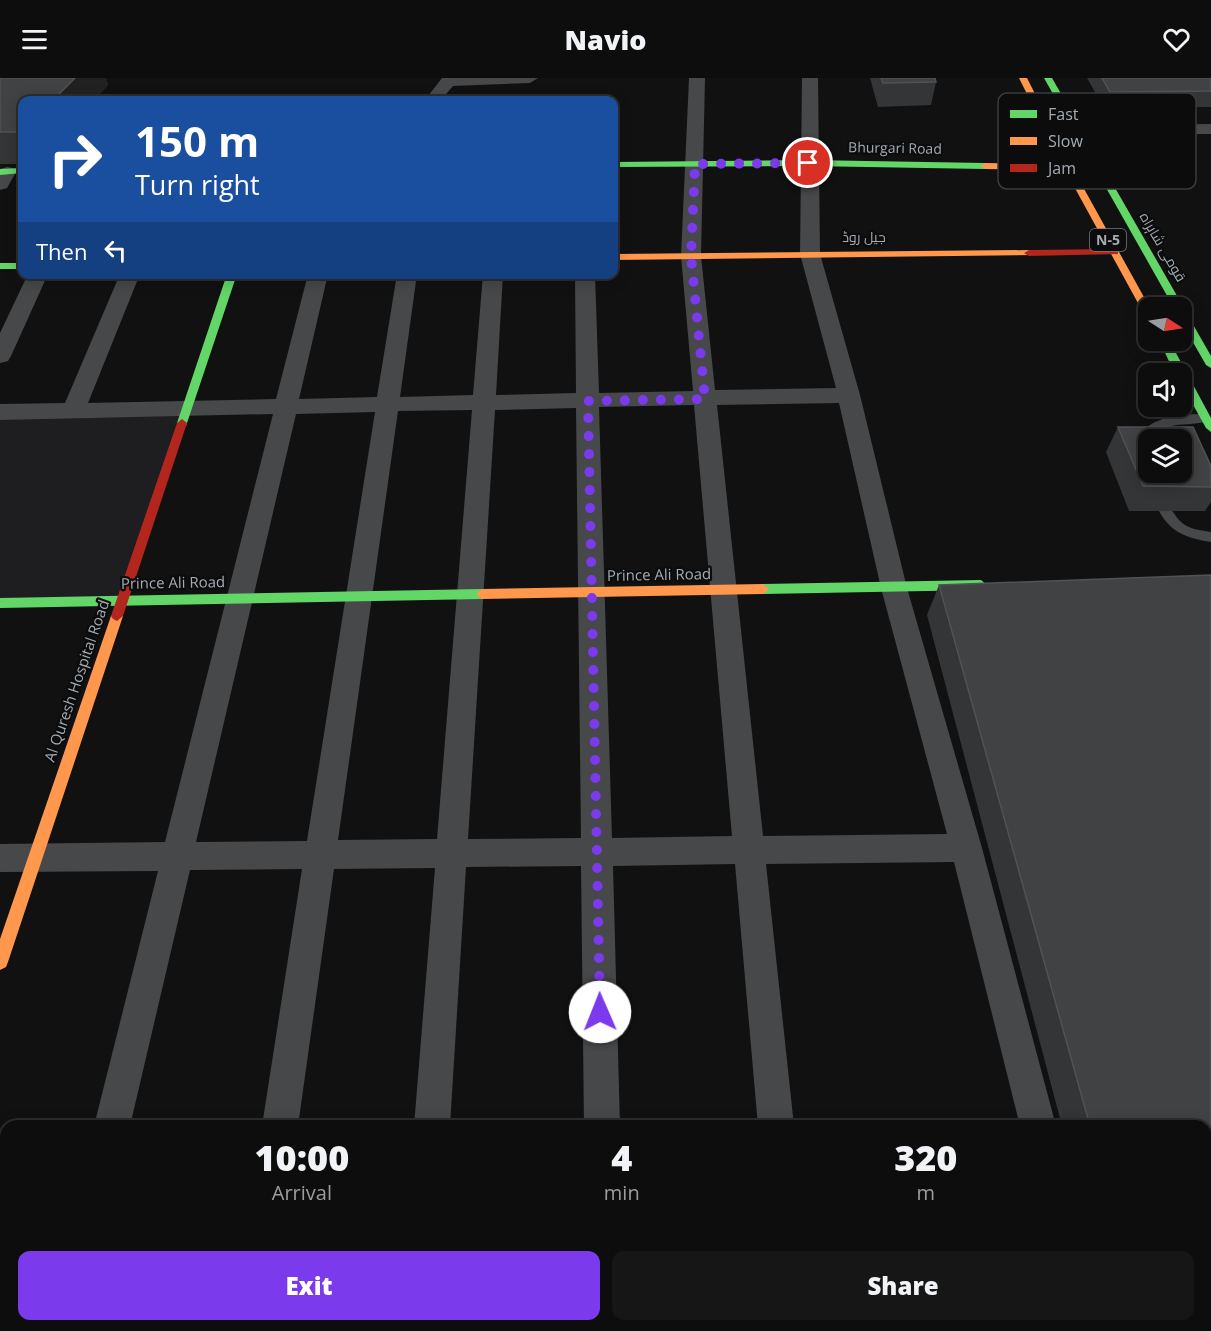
<!DOCTYPE html>
<html lang="en">
<head>
<meta charset="utf-8">
<style>
  :root { --surface:#0d0d0e; --page:#161617; --text:#f1f3f6; --muted:#9a9c9e; --line:#2d2d2e; --accent:#7c3aed }
  body { margin:0; font-family:"Open Sans",Cairo,sans-serif; background:var(--page); color:var(--text); height:100vh; display:flex; flex-direction:column; font-size:22px; white-space:nowrap }
  * { box-sizing:border-box; margin:0 }
  p { font-size:20px; color:var(--muted) }
  .icon { flex:none; width:33px; height:33px; fill:none; stroke:currentColor; stroke-width:2; stroke-linecap:round; stroke-linejoin:round }
  .map { position:relative; flex:1; overflow:hidden }
  .panel { position:absolute; left:0px; top:1042px; width:1212px; height:212px; display:flex; flex-direction:column; background:var(--surface); border-radius:18px 18px 0 0; box-shadow:0 3px 15px #0003,0 0 0 2px var(--line) }
  .panel>* { flex:none }
  .guide { position:absolute; left:18px; top:18px; width:600px; height:183px; border-radius:12px; box-shadow:0 3px 15px #0003,0 0 0 2px var(--line); background:#1a4fa0; color:#fff; overflow:hidden }
  .needle { width:39px; rotate:102deg }
  .fabs { position:absolute; left:1138px; top:219px; display:grid; gap:12px }
  .fabs a { display:grid; place-items:center; width:54px; height:54px; border-radius:12px; background:var(--surface); box-shadow:0 3px 15px #0003,0 0 0 2px var(--line); font-size:30px }
  .pin { position:absolute; display:grid; place-items:center; width:51px; height:51px; color:#fff; margin:-26px; border:3px solid #fff; border-radius:50%; box-shadow:0 2px 6px #0007 }
  .me { position:absolute; width:66px; margin:-33px; rotate:359deg; stroke-linejoin:round; filter:drop-shadow(0 0 4px #0008) }
  .turn { display:flex; align-items:center; gap:21px; height:126px; padding:0 18px; font-size:27px }
  .turn .icon { width:78px; height:78px; stroke-width:2.5 }
  .turn b { display:block; font-size:42px; line-height:51px }
  .then { display:flex; align-items:center; height:57px; padding:0 18px; background:#0003; gap:12px; font-size:22px }
  .eta { display:flex; justify-content:space-evenly; align-items:center; height:102px; text-align:center }
  .eta b { font-size:36px; font-weight:800; line-height:42px }
  .button { display:flex; gap:12px; margin-top:auto; padding:12px 18px }
  .button a { flex:1; height:69px; border-radius:12px; background:var(--accent); color:#fff; font-size:24px; font-weight:800; line-height:69px; text-align:center }
  .button a+a { background:var(--page); color:var(--text) }
  header { display:flex; justify-content:space-between; align-items:center; height:78px; padding:0 18px; background:var(--surface); font-size:27px; font-weight:800 }
  .map>svg:first-child { display:block }
</style>
</head>
<body>
<header><svg class="icon" aria-label="menu" viewBox="0 0 24 24"><path d="M4 6h16M4 12h16M4 18h16"/></svg>Navio<svg class="icon" aria-label="heart" viewBox="0 0 24 24"><path d="M12 20l-8-8c-3-5 5-10 8-4 3-6 11-1 8 4z"/></svg></header>
<div class="map">
<svg width="1211" height="1253" viewBox="0 0 1211 1253">
  <rect width="100%" height="100%" fill="#111112"/>
  <path fill="#1e1e20" d="M 186,332 L 122,523 L 0,525 L 0,334 Z"/>
  <g fill="none" stroke-linecap="round" stroke-linejoin="round">
    <path fill="#46484a" fill-rule="evenodd" d="M 1205,336 L 1209,337 L 1209,343 C 1181,350 1168,340 1145,365 L 1137,365 L 1135,362 C 1151,338 1178,336 1205,336 Z
      M 1166,428 C 1173,431 1174,437 1179,442 C 1187,451 1199,452 1211,454 L 1211,464 C 1187,460 1171,455 1159,433 Z"/>
    <path fill="#46484a" fill-rule="evenodd" d="M 442,0 L 538,0 L 530,5 L 453,8 L 441,22 L 425,22 Z
      M 689,0 L 705,0 L 701,178 L 715,312 L 836,310 L 800,176 L 802,0 L 818,0 L 820,176 L 860,317 L 907,510 L 982,770 L 1056,1048 L 1020,1048 L 954,784 L 766,786 L 794,1048 L 758,1048 L 735,786 L 613,788 L 620,1048 L 584,1048 L 581,788 L 466,789 L 450,1048 L 414,1048 L 435,790 L 334,791 L 298,1048 L 262,1048 L 302,791 L 190,792 L 130,1048 L 94,1048 L 158,793 L 0,794 L 0,766 L 165,764 L 273,336 L 0,342 L 0,326 L 65,325 L 120,196 L 140,196 L 88,325 L 276,321 L 308,196 L 328,196 L 299,321 L 377,319 L 397,196 L 417,196 L 400,319 L 473,317 L 483,196 L 503,196 L 496,317 L 576,315 L 575,196 L 595,196 L 599,315 L 693,313 L 681,178 ZM 839,325 L 881,510 L 947,756 L 763,758 L 717,327 ZM 694,327 L 732,758 L 612,760 L 599,329 ZM 576,330 L 581,760 L 468,761 L 495,332 ZM 472,332 L 437,761 L 338,762 L 398,333 ZM 375,334 L 307,763 L 196,764 L 296,336 Z
      M 1211,46 L 1211,56 L 1075,57 L 1069,56 L 1066,52 L 1069,48 L 1075,47 Z
      M 7,89 L 13,90 L 16,94 L 7,110 L 0,112 L 0,91 Z
      M 28,196 L 48,196 L 11,278 L 8,283 L 0,285 L 0,255 Z
      M 0,1137 L 6,1137 L 6,1175 L 0,1175 Z
      M 44,1248 L 84,1248 L 82,1253 L 42,1253 Z
      M 231,1248 L 271,1248 L 270,1253 L 230,1253 Z
      M 397,1248 L 437,1248 L 437,1253 L 397,1253 Z
      M 586,1248 L 626,1248 L 626,1253 L 586,1253 Z
      M 775,1248 L 815,1248 L 816,1253 L 776,1253 Z
      M 1066,1248 L 1106,1248 L 1107,1253 L 1067,1253 Z"/>
    <path fill="#63d668" fill-rule="evenodd" d="M 1044,0 L 1052,0 L 1184,230 L 1183,232 L 1182,230 L 1174,230 Z
      M 808,82 L 985,85 L 989,88 L 985,91 L 808,88 L 614,89 L 614,84 Z
      M 22,90 L 22,95 L 0,97 L 0,91 Z
      M 0,185 L 22,185 L 22,191 L 0,191 Z
      M 227,196 L 237,196 L 187,345 L 186,348 L 178,348 L 177,345 Z
      M 1182,233 L 1187,236 L 1211,278 L 1211,290 L 1206,287 L 1182,245 Z
      M 1159,262 L 1169,262 L 1211,340 L 1211,354 L 1206,350 L 1182,307 L 1182,296 L 1175,296 Z
      M 981,502 L 987,507 L 981,512 L 763,516 L 757,511 L 763,506 Z
      M 482,511 L 488,516 L 482,521 L 0,530 L 0,520 Z"/>
    <path fill="#ff974d" fill-rule="evenodd" d="M 1019,0 L 1027,0 L 1072,89 L 1150,230 L 1149,239 L 1144,236 L 1065,92 L 985,91 L 981,88 L 985,85 L 1062,86 Z
      M 1029,172 L 1034,175 L 1032,177 L 614,182 L 614,176 Z
      M 763,506 L 769,511 L 763,516 L 482,521 L 476,516 L 482,511 Z
      M 117,533 L 123,538 L 8,884 L 6,889 L 0,892 L 0,861 L 111,538 Z"/>
    <path fill="#b3261e" fill-rule="evenodd" d="M 1115,171 L 1118,172 L 1118,176 L 1029,178 L 1024,175 L 1029,172 Z
      M 182,341 L 187,345 L 123,538 L 117,543 L 113,541 L 111,538 L 177,345 Z"/>
  </g>
  <path fill="#343536" d="M 0,0 L 106,0 L 108,7 L 94,22 L 22,22 L 22,86 L 0,86 Z
    M 870,0 L 935,0 L 936,4 L 931,27 L 878,29 Z
    M 1087,0 L 1211,0 L 1211,29 L 1104,30 Z
    M 1118,349 L 1211,388 L 1211,424 L 1205,433 L 1129,433 L 1106,374 Z
    M 1211,497 L 1211,1253 L 1116,1253 L 1115,1248 L 1206,1248 L 1206,1048 L 1062,1048 L 927,537 L 939,507 Z"/>
  <path fill="#212122" d="M 75,0 L 106,0 L 108,7 L 94,22 L 53,22 Z"/>
  <path fill="#404244" stroke="#505255" stroke-width="1.5" fill-rule="evenodd" d="M 0,0 L 75,0 L 53,22 L 22,22 L 22,54 L 0,54 Z
    M 881,0 L 935,0 L 936,4 L 883,5 Z
    M 1102,0 L 1211,0 L 1211,13 L 1110,14 Z
    M 1118,349 L 1193,349 L 1211,388 L 1211,409 L 1143,408 ZM 1149,362 L 1182,362 L 1182,394 L 1149,394 Z
    M 1211,497 L 1211,1253 L 1147,1253 L 1145,1248 L 1206,1248 L 1206,1048 L 1090,1048 L 939,507 Z"/>
  <g fill="none" stroke-linecap="round" stroke-linejoin="round">
    <path stroke="#7c3aed" stroke-width="10" stroke-dasharray="0 18" d="M 600,934 L 588,323 L 705,321 L 691,178 L 695,86 L 808,85"/>
  </g>
  <g text-anchor="middle" stroke-width="4.5" stroke-linejoin="round" paint-order="stroke">
    <g font-size="14" fill="#a3abb3" stroke="#0c0c0d">
      <text transform="translate(895 70) rotate(1)" y="5">Bhurgari Road</text>
      <text x="864" y="164">جیل روڈ</text>
      <text transform="translate(1163 169) rotate(60)" y="5">قومی شاہراہ</text>
    </g>
    <rect fill="#0c0c0d" stroke="#767b81" stroke-width="1.5" x="1090" y="151" width="36" height="22" rx="4.5"/>
    <g font-size="14" font-weight="bold" fill="#a3abb3">
      <text x="1108" y="167">N-5</text>
    </g>
    <g font-size="15" fill="#a3abb3" stroke="#0c0c0d">
      <text transform="translate(659 497) rotate(-1)" y="5">Prince Ali Road</text>
      <text transform="translate(173 505) rotate(-1)" y="5">Prince Ali Road</text>
      <text transform="translate(77 603) rotate(-71)" y="5">Al Quresh Hospital Road</text>
    </g>
  </g>
  <rect x="998" y="15" width="198" height="96" rx="9" fill="#0c0c0d" stroke="#393c3f" stroke-width="1.5"/>
  <rect x="1010" y="32" width="27" height="8" fill="#63d668"/>
  <rect x="1010" y="59" width="27" height="8" fill="#ff974d"/>
  <rect x="1010" y="86" width="27" height="8" fill="#b3261e"/>
  <g font-size="16" fill="#a3abb3">
    <text x="1048" y="42">Fast</text>
    <text x="1048" y="69">Slow</text>
    <text x="1048" y="96">Jam</text>
  </g>
</svg>
<div class="fabs">
<a><svg class="needle" viewBox="-14 -14 28 28"><path d="M0-13l5 13h-10z" fill="#e53935"/><path d="M0 13l5-13h-10z" fill="#9a9c9e"/></svg></a>
<a><svg class="icon" aria-label="sound" viewBox="0 0 24 24"><path d="M4 9h4l5-4v14l-5-4H4zM17 9q2 3 0 6"/></svg></a>
<a><svg class="icon" aria-label="layers" viewBox="0 0 24 24"><path d="M12 4l9 5-9 5-9-5zM3 14l9 5 9-5"/></svg></a>
</div>
<div class="pin" style="left:808px;top:85px;background:#d93025"><svg class="icon" aria-label="arrive" viewBox="0 0 24 24"><path d="M6 21V4h12l-3 4 3 4H6"/></svg></div>
<svg class="me" style="left:600px;top:934px" viewBox="-20 -20 40 40"><circle r="19" fill="#fff"/><path d="M0-13L10 11 0 6-10 11z" fill="#7c3aed"/></svg>
<div class="guide">
<div class="turn"><svg class="icon" aria-label="right" viewBox="0 0 24 24"><path d="M7 20v-9h11M14 6l5 5-5 5"/></svg><div><b>150 m</b>Turn right</div></div>
<div class="then">Then<svg class="icon" aria-label="left" viewBox="0 0 24 24"><path d="M17 20v-9H6M10 6l-5 5 5 5"/></svg></div>
</div>
<section class="panel">
<div class="eta">
<div><b>10:00</b><p>Arrival</p></div>
<div><b>4</b><p>min</p></div>
<div><b>320</b><p>m</p></div>
</div>
<div class="button"><a>Exit</a><a>Share</a></div>
</section>
</div>
</body>
</html>
